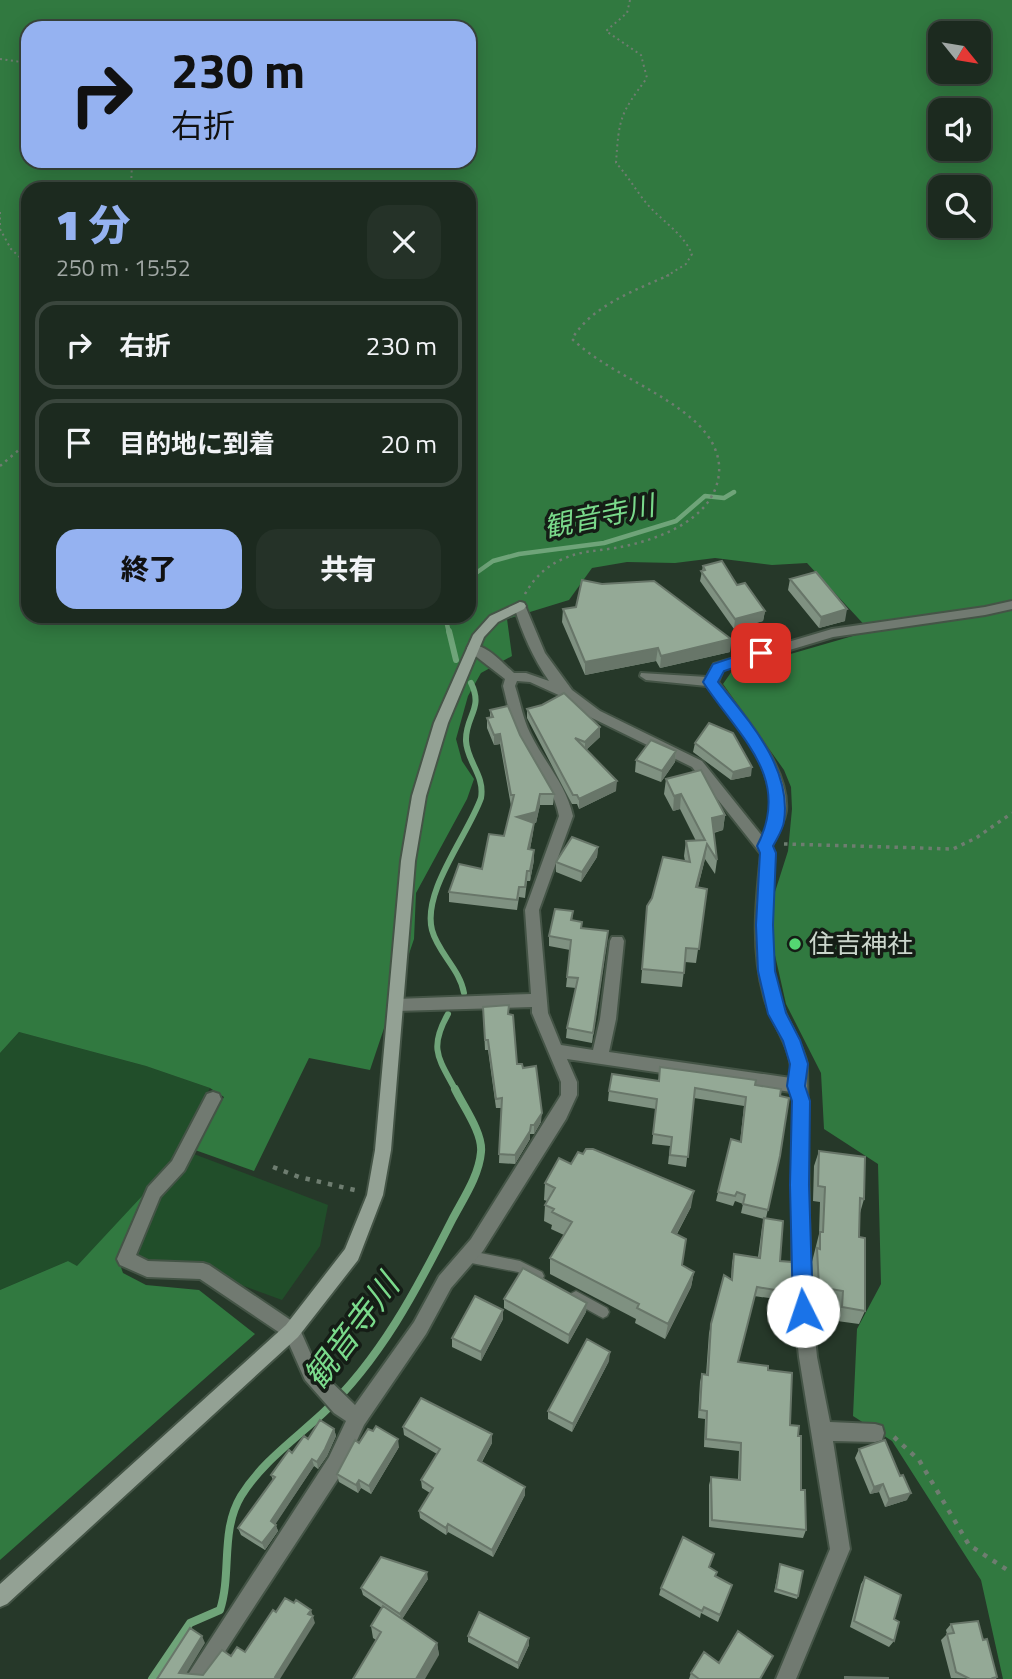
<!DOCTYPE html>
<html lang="ja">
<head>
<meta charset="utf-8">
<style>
  :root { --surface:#1c2a1f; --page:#253228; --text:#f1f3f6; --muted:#a0a7a4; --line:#3a463d; --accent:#95b2f1 }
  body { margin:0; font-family:"Titillium Web","Noto Sans JP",sans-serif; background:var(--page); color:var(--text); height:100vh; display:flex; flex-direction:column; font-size:26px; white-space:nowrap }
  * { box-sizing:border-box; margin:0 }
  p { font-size:23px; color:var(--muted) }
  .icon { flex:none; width:38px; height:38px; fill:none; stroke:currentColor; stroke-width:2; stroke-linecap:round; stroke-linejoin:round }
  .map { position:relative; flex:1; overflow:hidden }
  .drawer { position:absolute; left:21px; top:182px; width:455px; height:441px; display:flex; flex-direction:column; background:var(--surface); border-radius:21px; box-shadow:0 4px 18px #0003,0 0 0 2px var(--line) }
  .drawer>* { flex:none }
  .guide { position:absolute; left:21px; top:21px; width:455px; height:147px; border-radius:21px; box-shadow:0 4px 18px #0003,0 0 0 2px var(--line); background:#95b2f1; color:#111; overflow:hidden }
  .needle { width:46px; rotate:120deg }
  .buttons { position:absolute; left:928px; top:21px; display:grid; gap:14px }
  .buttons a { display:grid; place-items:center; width:63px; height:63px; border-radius:14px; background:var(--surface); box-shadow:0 4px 18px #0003,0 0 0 2px var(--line); font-size:35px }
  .pin { position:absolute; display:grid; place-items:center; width:60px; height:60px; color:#fff; margin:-30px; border-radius:14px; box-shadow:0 4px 10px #0006 }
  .me { position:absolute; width:77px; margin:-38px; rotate:356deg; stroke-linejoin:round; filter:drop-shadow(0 0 5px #0008) }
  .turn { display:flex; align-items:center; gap:24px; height:147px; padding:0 35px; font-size:32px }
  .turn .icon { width:91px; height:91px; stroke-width:2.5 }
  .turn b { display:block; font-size:49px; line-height:60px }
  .round { display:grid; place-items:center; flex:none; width:74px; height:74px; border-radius:21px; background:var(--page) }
  .head { display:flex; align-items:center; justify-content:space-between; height:119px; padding:0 35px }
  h1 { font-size:42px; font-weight:800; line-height:52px; color:var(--accent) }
  .primary-button { display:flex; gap:14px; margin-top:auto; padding:14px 35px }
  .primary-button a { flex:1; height:80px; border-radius:21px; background:var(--accent); color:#111; font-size:28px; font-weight:800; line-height:80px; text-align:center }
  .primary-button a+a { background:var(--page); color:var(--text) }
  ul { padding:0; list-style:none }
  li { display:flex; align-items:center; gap:21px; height:88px; margin:0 14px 10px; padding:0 21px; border:4px solid var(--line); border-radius:21px }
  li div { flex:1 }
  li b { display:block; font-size:26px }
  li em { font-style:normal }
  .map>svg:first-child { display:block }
</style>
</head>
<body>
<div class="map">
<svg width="1012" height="1679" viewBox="0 0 1012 1679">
  <rect width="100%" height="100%" fill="#263829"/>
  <path fill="#214e2a" d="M 19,1032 L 146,1066 L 210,1088 L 167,1169 L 77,1267 L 68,1261 L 0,1290 L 0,1053 Z
    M 186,1151 L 328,1205 L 320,1246 L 282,1300 L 203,1271 L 126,1259 L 154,1192 Z"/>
  <path fill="#317940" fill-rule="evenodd" d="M 0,0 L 1012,0 L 1012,1679 L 1003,1679 L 981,1580 L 892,1441 L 853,1416 L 857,1329 L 881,1284 L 878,1164 L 824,1129 L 821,1073 L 786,1004 L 772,942 L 774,895 L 788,851 L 792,809 L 791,787 L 784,770 L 723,684 L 732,671 L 870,631 L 807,563 L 772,565 L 715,558 L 675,563 L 627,562 L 592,568 L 569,600 L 507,619 L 512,656 L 481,673 L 468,696 L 456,739 L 462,761 L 474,779 L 467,799 L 416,893 L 414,939 L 370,1070 L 309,1058 L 254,1171 L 195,1150 L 224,1097 L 210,1088 L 146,1066 L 19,1032 L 0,1053 ZM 28,28 L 469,28 L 469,161 L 28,161 ZM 940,33 L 978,33 L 978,72 L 940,72 ZM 940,110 L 978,110 L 978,149 L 940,149 ZM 940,187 L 978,187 L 978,226 L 940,226 ZM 28,189 L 469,189 L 469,616 L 28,616 Z
    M 143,1195 L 117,1256 L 123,1273 L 146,1285 L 199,1290 L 255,1334 L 0,1560 L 0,1290 L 68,1261 L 77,1266 Z"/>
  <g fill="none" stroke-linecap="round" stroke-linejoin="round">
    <path stroke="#6fa479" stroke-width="4.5" d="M 469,578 L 493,561 L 519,554 L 604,543 L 676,521 L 705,496 L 724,498 L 734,492
      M 445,616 L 449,633"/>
    <path stroke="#6fa479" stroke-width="6" d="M 449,631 L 456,660
      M 464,993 C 460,969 438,953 432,930 C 422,891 468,835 481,798 C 485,775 467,762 466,741 C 465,716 484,709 471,683
      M 448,1014 C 428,1049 439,1059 456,1091"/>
    <path stroke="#6fa479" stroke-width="8" d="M 152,1679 L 190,1623 L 220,1610 C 232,1573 220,1531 241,1496 C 262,1462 294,1440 323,1413 C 380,1360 417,1289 452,1220 C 463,1199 479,1176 481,1152 C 483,1133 463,1106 455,1089"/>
    <defs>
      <path id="lane" d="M 466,1250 L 520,1261 L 542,1272 L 544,1276 L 542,1280 L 538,1282 L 518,1272 L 466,1262 L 462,1260 L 460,1256 L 462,1252 Z
        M 576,1291 L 607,1308 L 609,1312 L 607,1316 L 603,1318 L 599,1316 L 572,1301 L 570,1297 L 572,1293 Z"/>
      <path id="street" d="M 1012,601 L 1012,609 L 985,615 L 833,637 L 723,670 L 718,682 C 743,715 790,767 786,811 C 784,824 777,836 771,847 L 775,853 C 771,901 765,952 780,999 C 787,1022 802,1041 807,1064 L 810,1288 L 817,1357 L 830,1422 L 875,1424 L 882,1426 L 884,1433 L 882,1440 L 875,1442 L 833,1441 L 850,1549 L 796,1679 L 776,1679 L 830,1549 L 799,1357 L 792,1288 L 793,1101 L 791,1092 L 567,1059 L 577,1082 L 577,1095 L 566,1119 L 483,1251 L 451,1288 L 426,1334 L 364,1425 L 343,1471 L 207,1679 L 185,1679 L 329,1457 L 346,1421 L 334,1413 L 305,1380 L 286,1337 L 200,1279 L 147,1277 L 120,1265 L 117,1259 L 148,1187 L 172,1161 L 207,1094 L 213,1092 L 219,1094 L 221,1099 L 184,1171 L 160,1197 L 136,1255 L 148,1261 L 203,1263 L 209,1265 L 298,1325 L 317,1368 L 355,1405 L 414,1322 L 439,1276 L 471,1239 L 561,1095 L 561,1082 L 532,1013 L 532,1007 L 396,1011 L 391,1009 L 388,1005 L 391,1001 L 396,999 L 531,994 L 525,910 L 559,816 C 553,784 530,763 517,733 C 510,719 507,701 503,686 L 505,679 L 469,651 L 467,648 L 469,645 C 486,643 502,663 514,673 L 526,673 L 549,681 C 533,658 522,633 514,606 L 520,602 L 524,603 L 545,653 L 572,690 L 600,711 L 702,761 L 763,837 C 790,781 739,728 707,686 L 646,680 L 640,676 L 641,673 L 707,677 L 714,664 L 832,629 L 985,607 ZM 517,681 L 530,682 L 563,697 L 590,717 L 692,767 L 761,854 C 756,901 751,950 764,996 C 771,1025 794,1048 791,1078 L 609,1052 L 616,1019 L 624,941 L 622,937 L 612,937 L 610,941 L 600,1019 L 593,1050 L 561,1045 L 548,1013 L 539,910 L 573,816 C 566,784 544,762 530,733 C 523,719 520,701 515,686 Z"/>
      <path id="secondary" d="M 520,602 L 524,603 L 526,606 L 524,609 L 498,622 L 484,637 L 448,723 L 426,796 L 415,861 L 391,1150 L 383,1195 L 358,1260 L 298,1337 L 7,1604 L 0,1607 L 0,1584 L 286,1325 L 345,1249 L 367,1195 L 375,1150 L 401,861 L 412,796 L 434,723 L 473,635 L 490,616 Z"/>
    </defs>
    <use href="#lane" stroke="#445446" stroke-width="3"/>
    <use href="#street" stroke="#445446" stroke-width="4"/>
    <use href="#secondary" stroke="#445446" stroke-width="4"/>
    <path stroke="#6e7d70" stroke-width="2" stroke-dasharray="2 3.5" stroke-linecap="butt" d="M 630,0 L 627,13 L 606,31 L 641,55 L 647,78 C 620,114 619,118 616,163 C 627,175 634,187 643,199 C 658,219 682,231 692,254 L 686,264 L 665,277
      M 0,59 L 28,63
      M 131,189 L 132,161
      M 0,212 L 0,226
      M 0,229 L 11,249 L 28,265"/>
    <path stroke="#6e7d70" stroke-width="2.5" stroke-dasharray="2.5 4.5" stroke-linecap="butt" d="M 0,466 L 20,449 L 28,435
      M 525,594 C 534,578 546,566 563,559 C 580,551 597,551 615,548 C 656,541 715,520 719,473 C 721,451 707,431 691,418 C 654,387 608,372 572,339 C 591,306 636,290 669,275"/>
    <path stroke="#6e7d70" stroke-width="3.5" stroke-dasharray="3.5 5" stroke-linecap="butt" d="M 784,844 L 953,849 L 976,838 L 1012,813"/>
    <path stroke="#6e7d70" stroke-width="4.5" stroke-dasharray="4.5 7" stroke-linecap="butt" d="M 273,1167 L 299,1177 L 359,1191
      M 894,1437 L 919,1460 L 969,1545 L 1012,1573"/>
    <use href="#lane" fill="#717a71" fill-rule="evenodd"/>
    <use href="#street" fill="#717a71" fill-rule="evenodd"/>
    <use href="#secondary" fill="#93a194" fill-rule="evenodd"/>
  </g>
  <path fill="#7f9181" d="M 703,566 L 737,585 L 765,611 L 763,621 L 734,629 L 700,581 Z
    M 790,579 L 845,621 L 819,628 L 788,590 Z
    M 563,609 L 731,639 L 730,652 L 660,668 L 656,661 L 585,675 L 562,622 Z
    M 527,709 L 600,727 L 600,737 L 586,750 L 616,791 L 579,809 L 577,804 L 572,804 L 527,718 Z
    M 490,710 L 520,735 L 554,794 L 553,805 L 540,805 L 536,823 L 534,823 L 533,833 L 530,849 L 534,860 L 530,881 L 527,881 L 525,898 L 519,897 L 517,910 L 449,902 L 449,892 L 482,869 L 504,836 L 511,806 L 500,744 L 494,745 L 487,728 L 487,718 L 490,717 Z
    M 695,743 L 751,776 L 731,780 L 693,752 Z
    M 676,751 L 675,762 L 661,782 L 635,772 L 636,760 Z
    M 666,779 L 725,815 L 723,830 L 714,833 L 717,860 L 715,874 L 705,859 L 698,887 L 707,889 L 696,963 L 685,962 L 682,987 L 641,983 L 647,906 L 685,861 L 684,856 L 686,841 L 696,841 L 680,809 L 673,811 L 664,794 Z
    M 598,847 L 597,857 L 581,882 L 556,872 L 556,862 Z
    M 573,911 L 572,921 L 582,928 L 607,941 L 592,1043 L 566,1038 L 567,1028 L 576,988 L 566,987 L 570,950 L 549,946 L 549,936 Z
    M 483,1007 L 509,1014 L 517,1064 L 523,1068 L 541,1122 L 534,1134 L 530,1134 L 530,1139 L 515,1164 L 499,1163 L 501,1108 L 496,1108 L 488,1050 L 485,1050 Z
    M 659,1081 L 755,1085 L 780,1096 L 780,1156 L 766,1218 L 780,1261 L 793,1293 L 790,1301 L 754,1296 L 738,1362 L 768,1370 L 790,1425 L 801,1490 L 806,1530 L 803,1538 L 709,1527 L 709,1485 L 711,1477 L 738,1480 L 739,1451 L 704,1447 L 705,1419 L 698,1418 L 700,1382 L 702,1374 L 706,1375 L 709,1333 L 724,1275 L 731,1279 L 732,1263 L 734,1254 L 758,1257 L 762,1227 L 764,1219 L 741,1213 L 743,1204 L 735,1201 L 733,1206 L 716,1201 L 731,1139 L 740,1142 L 744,1106 L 694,1098 L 686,1167 L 668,1164 L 670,1146 L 652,1144 L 656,1109 L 608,1101 L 609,1091 Z
    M 819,1151 L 864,1199 L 860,1213 L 859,1237 L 865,1311 L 859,1324 L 837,1321 L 838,1304 L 814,1301 L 812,1262 L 819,1234 L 820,1202 L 813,1201 L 814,1166 Z
    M 571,1164 L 691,1207 L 677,1234 L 682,1265 L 694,1272 L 691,1287 L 665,1339 L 635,1323 L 636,1319 L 550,1274 L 550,1258 L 564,1235 L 551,1229 L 552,1225 L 544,1221 L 545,1205 L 547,1201 L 544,1200 L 545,1183 Z
    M 504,1299 L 587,1303 L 586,1312 L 568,1344 L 504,1308 Z
    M 503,1319 L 481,1361 L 452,1347 L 452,1338 Z
    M 609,1361 L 572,1432 L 548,1419 L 548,1411 Z
    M 403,1427 L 492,1443 L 482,1462 L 525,1495 L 493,1557 L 448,1532 L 446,1535 L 420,1518 L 419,1511 L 430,1493 L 422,1488 L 421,1480 L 437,1454 L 404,1435 Z
    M 334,1429 L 336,1436 L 327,1456 L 318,1469 L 314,1466 L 275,1524 L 278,1531 L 265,1550 L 241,1535 L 238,1528 L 273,1480 L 271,1475 L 308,1439 Z
    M 359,1443 L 399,1447 L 371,1494 L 361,1488 L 358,1493 L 339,1482 L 337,1474 Z
    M 859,1449 L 907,1500 L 885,1507 L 879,1492 L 870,1494 L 855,1458 Z
    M 780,1564 L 798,1596 L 797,1599 L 774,1592 Z
    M 709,1567 L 716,1577 L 732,1585 L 718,1622 L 701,1613 L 700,1618 L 659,1595 L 661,1588 Z
    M 865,1577 L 894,1619 L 894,1641 L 889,1647 L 850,1627 L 861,1584 Z
    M 428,1579 L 402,1619 L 437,1643 L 439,1655 L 376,1640 L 373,1638 L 371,1626 L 382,1608 L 363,1595 L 361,1588 Z
    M 951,1624 L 983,1640 L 997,1677 L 996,1679 L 951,1678 L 941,1640 L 947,1634 L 946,1630 Z
    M 468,1636 L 529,1638 L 529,1645 L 518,1669 L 468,1642 Z
    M 719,1663 L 760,1679 L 689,1679 L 691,1673 Z"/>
  <path fill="#687669" d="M 847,609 L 845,621 L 819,628 L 821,617 Z
    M 765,611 L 763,621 L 734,629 L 735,619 Z
    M 731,639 L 730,652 L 660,668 L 661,656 Z
    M 658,648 L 656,661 L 585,675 L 585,662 Z
    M 600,727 L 600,737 L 585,751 L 585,742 Z
    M 500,734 L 500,744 L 494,745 L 494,735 Z
    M 676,751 L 675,762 L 661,782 L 662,771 Z
    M 752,767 L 751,776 L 731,780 L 733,772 Z
    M 617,781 L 616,791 L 579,809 L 579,799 Z
    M 540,794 L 540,805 L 536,823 L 534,823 L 533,833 L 528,859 L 517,817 Z
    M 681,794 L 680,809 L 673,811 L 674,796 Z
    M 725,815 L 723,830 L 710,833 L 712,818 Z
    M 707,844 L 705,859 L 694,902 L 696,887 Z
    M 598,847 L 597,857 L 581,882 L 582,872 Z
    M 534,850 L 534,860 L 530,881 L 530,871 Z
    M 608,931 L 607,941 L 592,1043 L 593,1033 Z
    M 542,1113 L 541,1122 L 534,1134 L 534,1125 Z
    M 530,1131 L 530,1139 L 515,1164 L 515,1155 Z
    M 694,1191 L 691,1207 L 669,1248 L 672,1232 Z
    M 694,1272 L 691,1287 L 665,1339 L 668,1324 Z
    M 587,1303 L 586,1312 L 568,1344 L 569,1335 Z
    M 503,1310 L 503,1319 L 481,1361 L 481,1352 Z
    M 610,1352 L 609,1361 L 572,1432 L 573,1424 Z
    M 334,1429 L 336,1436 L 327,1456 L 318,1469 L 317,1462 Z
    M 492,1434 L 492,1443 L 478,1468 L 478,1460 Z
    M 398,1439 L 399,1447 L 371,1494 L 369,1486 Z
    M 312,1459 L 314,1466 L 273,1528 L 271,1521 Z
    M 359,1480 L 361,1488 L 358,1493 L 356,1485 Z
    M 883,1484 L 879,1492 L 870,1494 L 874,1487 Z
    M 525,1487 L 525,1495 L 493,1557 L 492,1550 Z
    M 911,1493 L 907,1500 L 885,1507 L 889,1499 Z
    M 448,1524 L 448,1532 L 446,1535 L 446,1528 Z
    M 276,1525 L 278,1531 L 265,1550 L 262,1543 Z
    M 427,1572 L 428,1579 L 401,1621 L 400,1614 Z
    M 311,1610 L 315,1623 L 280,1679 L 275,1679 L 275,1677 Z
    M 202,1636 L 205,1643 L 183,1679 L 179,1673 Z
    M 529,1638 L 529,1645 L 518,1669 L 518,1663 Z
    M 437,1643 L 439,1655 L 425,1679 L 416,1679 Z"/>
  <path fill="#94a996" stroke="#687669" stroke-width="2" d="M 722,561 L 737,585 L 745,583 L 765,611 L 735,619 L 701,571 L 705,570 L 703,566 Z
    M 816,572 L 847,609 L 821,617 L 790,579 Z
    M 582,580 L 602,584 L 654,581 L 731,639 L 661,656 L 658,648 L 585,662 L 563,609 L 576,607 Z
    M 564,693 L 600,727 L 585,742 L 575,738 L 617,781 L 579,799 L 577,795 L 573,795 L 527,709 L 542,705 Z
    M 508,706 L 520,735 L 554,794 L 540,794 L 536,812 L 517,817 L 534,823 L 528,849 L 534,850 L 530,871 L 527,871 L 525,887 L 519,887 L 517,900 L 449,892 L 459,864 L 482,869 L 489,834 L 504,836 L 514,795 L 511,795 L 500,734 L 494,735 L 487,718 L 493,717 L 490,710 Z
    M 709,723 L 733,733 L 752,767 L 733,772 L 695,743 Z
    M 651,740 L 676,751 L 662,771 L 636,760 Z
    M 701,770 L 725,815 L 712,818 L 717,860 L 707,844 L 696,887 L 707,889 L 699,949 L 686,948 L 684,973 L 642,969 L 647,906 L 652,898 L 663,857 L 690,862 L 686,841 L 705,840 L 681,794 L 674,796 L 666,779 Z
    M 572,837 L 598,847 L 582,872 L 556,862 Z
    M 555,909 L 573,911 L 571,920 L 582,922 L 581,928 L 608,931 L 593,1033 L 567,1028 L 578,978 L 567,977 L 571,940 L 549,936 Z
    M 509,1005 L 508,1014 L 513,1015 L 517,1064 L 522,1064 L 523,1068 L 536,1066 L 542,1113 L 534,1125 L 531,1125 L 530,1131 L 515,1155 L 499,1154 L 502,1098 L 496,1099 L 488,1040 L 485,1040 L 483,1007 Z
    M 660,1067 L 756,1080 L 755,1085 L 781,1089 L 780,1096 L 789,1098 L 780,1156 L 768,1210 L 743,1204 L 745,1195 L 737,1192 L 735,1196 L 718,1192 L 731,1139 L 741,1142 L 746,1097 L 695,1088 L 688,1157 L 670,1155 L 672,1137 L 653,1134 L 657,1099 L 609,1091 L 612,1074 L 659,1081 Z
    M 586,1149 L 593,1149 L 694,1191 L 672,1232 L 686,1239 L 682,1265 L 694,1272 L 668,1324 L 637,1308 L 639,1304 L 550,1258 L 572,1222 L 552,1212 L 554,1209 L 545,1205 L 555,1188 L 545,1183 L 559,1158 L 571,1164 L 578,1152 L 583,1154 Z
    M 819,1151 L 865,1157 L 864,1199 L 860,1198 L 859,1237 L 865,1238 L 865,1311 L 842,1307 L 843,1291 L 819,1287 L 817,1248 L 820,1249 L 820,1232 L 823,1232 L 825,1187 L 818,1186 Z
    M 764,1218 L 783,1221 L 780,1261 L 792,1262 L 793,1293 L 757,1287 L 738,1362 L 768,1366 L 768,1370 L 792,1373 L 790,1425 L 799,1426 L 798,1436 L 801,1436 L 801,1490 L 805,1490 L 806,1530 L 712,1520 L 711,1477 L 740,1480 L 741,1443 L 706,1439 L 707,1411 L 700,1410 L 702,1374 L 708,1375 L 711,1324 L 724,1275 L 732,1280 L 734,1254 L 760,1258 Z
    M 523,1268 L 587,1303 L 569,1335 L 504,1299 Z
    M 475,1296 L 503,1310 L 481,1352 L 452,1338 Z
    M 587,1339 L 610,1352 L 573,1424 L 548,1411 Z
    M 421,1398 L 492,1434 L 478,1460 L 525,1487 L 492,1550 L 448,1524 L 446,1528 L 419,1511 L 433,1488 L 421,1480 L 440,1449 L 403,1427 Z
    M 320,1420 L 334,1429 L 325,1449 L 317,1462 L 312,1459 L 271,1521 L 276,1525 L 262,1543 L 238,1528 L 275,1477 L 271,1475 L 289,1450 L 292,1453 L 304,1436 L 308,1439 Z
    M 376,1426 L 398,1439 L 369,1486 L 359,1480 L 356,1485 L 337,1474 L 355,1440 L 359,1443 L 368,1429 L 373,1431 Z
    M 885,1440 L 900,1476 L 903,1475 L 911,1493 L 889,1499 L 883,1484 L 874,1487 L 859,1449 Z
    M 683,1537 L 714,1554 L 709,1567 L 717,1572 L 715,1576 L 732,1585 L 720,1615 L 704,1607 L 702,1611 L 661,1588 Z
    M 381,1557 L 427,1572 L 400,1614 L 361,1588 Z
    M 780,1564 L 803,1571 L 798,1596 L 776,1589 Z
    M 865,1577 L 901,1595 L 894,1619 L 899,1622 L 894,1641 L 854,1621 Z
    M 285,1598 L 294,1603 L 296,1600 L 311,1610 L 308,1614 L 313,1616 L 275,1677 L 277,1679 L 157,1679 L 190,1628 L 202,1636 L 179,1673 L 203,1675 L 222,1650 L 231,1656 L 237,1647 L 245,1652 L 273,1610 L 276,1612 Z
    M 383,1606 L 437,1643 L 416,1679 L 353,1679 L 381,1632 L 371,1626 Z
    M 479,1612 L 529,1638 L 518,1663 L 468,1636 Z
    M 978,1621 L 983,1640 L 987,1639 L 997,1677 L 993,1678 L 994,1679 L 970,1679 L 956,1672 L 947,1634 L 954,1633 L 951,1624 Z
    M 738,1631 L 773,1656 L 760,1679 L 699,1679 L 691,1673 L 704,1652 L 719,1663 Z
    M 845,1677 L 888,1678 L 888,1679 L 845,1679 Z"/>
  <path fill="#1a73e8" stroke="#114b97" stroke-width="2" d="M 761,648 L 766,650 L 766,657 L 724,671 L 718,682 C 749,721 792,768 784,821 C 783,830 777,838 773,846 L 776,853 L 773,925 L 775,971 L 786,1013 L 800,1040 L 808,1064 L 805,1086 L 810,1101 L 809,1185 L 813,1311 L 811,1318 L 803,1321 L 796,1318 L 793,1311 L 790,1185 L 792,1101 L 787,1086 L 790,1064 L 783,1041 L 768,1014 L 758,971 L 756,925 L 760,853 L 757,846 C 793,777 738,736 703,682 L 713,664 Z"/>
  <circle fill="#54d672" stroke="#151d16" stroke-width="2.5" cx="795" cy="944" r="7"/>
  <g text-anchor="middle" stroke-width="7" stroke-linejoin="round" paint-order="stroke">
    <g font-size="26" fill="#cbd6cc" stroke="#151d16" text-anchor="start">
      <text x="809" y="953">住吉神社</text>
    </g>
    <g font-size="28" font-style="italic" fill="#7ada8b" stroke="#151d16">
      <text transform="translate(599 516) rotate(-12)" y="10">観音寺川</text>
    </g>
    <g font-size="33" font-style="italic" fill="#7ada8b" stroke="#151d16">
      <text transform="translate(351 1331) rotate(-53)" y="12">観音寺川</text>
    </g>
  </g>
</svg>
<div class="buttons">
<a><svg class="needle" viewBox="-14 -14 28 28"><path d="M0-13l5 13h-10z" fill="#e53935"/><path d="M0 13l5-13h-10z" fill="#a0a7a4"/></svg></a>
<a><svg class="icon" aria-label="sound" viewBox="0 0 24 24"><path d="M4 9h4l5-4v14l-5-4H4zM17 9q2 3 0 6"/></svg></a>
<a><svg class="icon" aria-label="search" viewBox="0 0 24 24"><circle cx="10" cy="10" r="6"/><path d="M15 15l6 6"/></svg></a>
</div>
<div class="pin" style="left:761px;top:653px;background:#d93025"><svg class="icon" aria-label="arrive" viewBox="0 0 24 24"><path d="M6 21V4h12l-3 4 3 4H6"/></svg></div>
<svg class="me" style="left:803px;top:1311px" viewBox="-20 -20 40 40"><circle r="19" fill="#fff"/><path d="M0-13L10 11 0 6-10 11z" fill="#1a73e8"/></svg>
<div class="guide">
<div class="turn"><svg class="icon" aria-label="right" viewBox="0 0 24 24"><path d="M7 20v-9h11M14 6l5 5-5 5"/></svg><div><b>230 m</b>右折</div></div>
</div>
<section class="drawer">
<div class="head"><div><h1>1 分</h1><p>250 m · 15:52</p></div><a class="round"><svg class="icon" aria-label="close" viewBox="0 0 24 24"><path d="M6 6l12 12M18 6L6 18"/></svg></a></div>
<ul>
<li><svg class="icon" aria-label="right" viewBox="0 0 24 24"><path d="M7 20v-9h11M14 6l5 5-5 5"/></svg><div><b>右折</b></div><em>230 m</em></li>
<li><svg class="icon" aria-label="arrive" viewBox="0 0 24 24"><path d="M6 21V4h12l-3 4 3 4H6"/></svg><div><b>目的地に到着</b></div><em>20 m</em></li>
</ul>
<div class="primary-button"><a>終了</a><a>共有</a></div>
</section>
</div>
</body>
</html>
